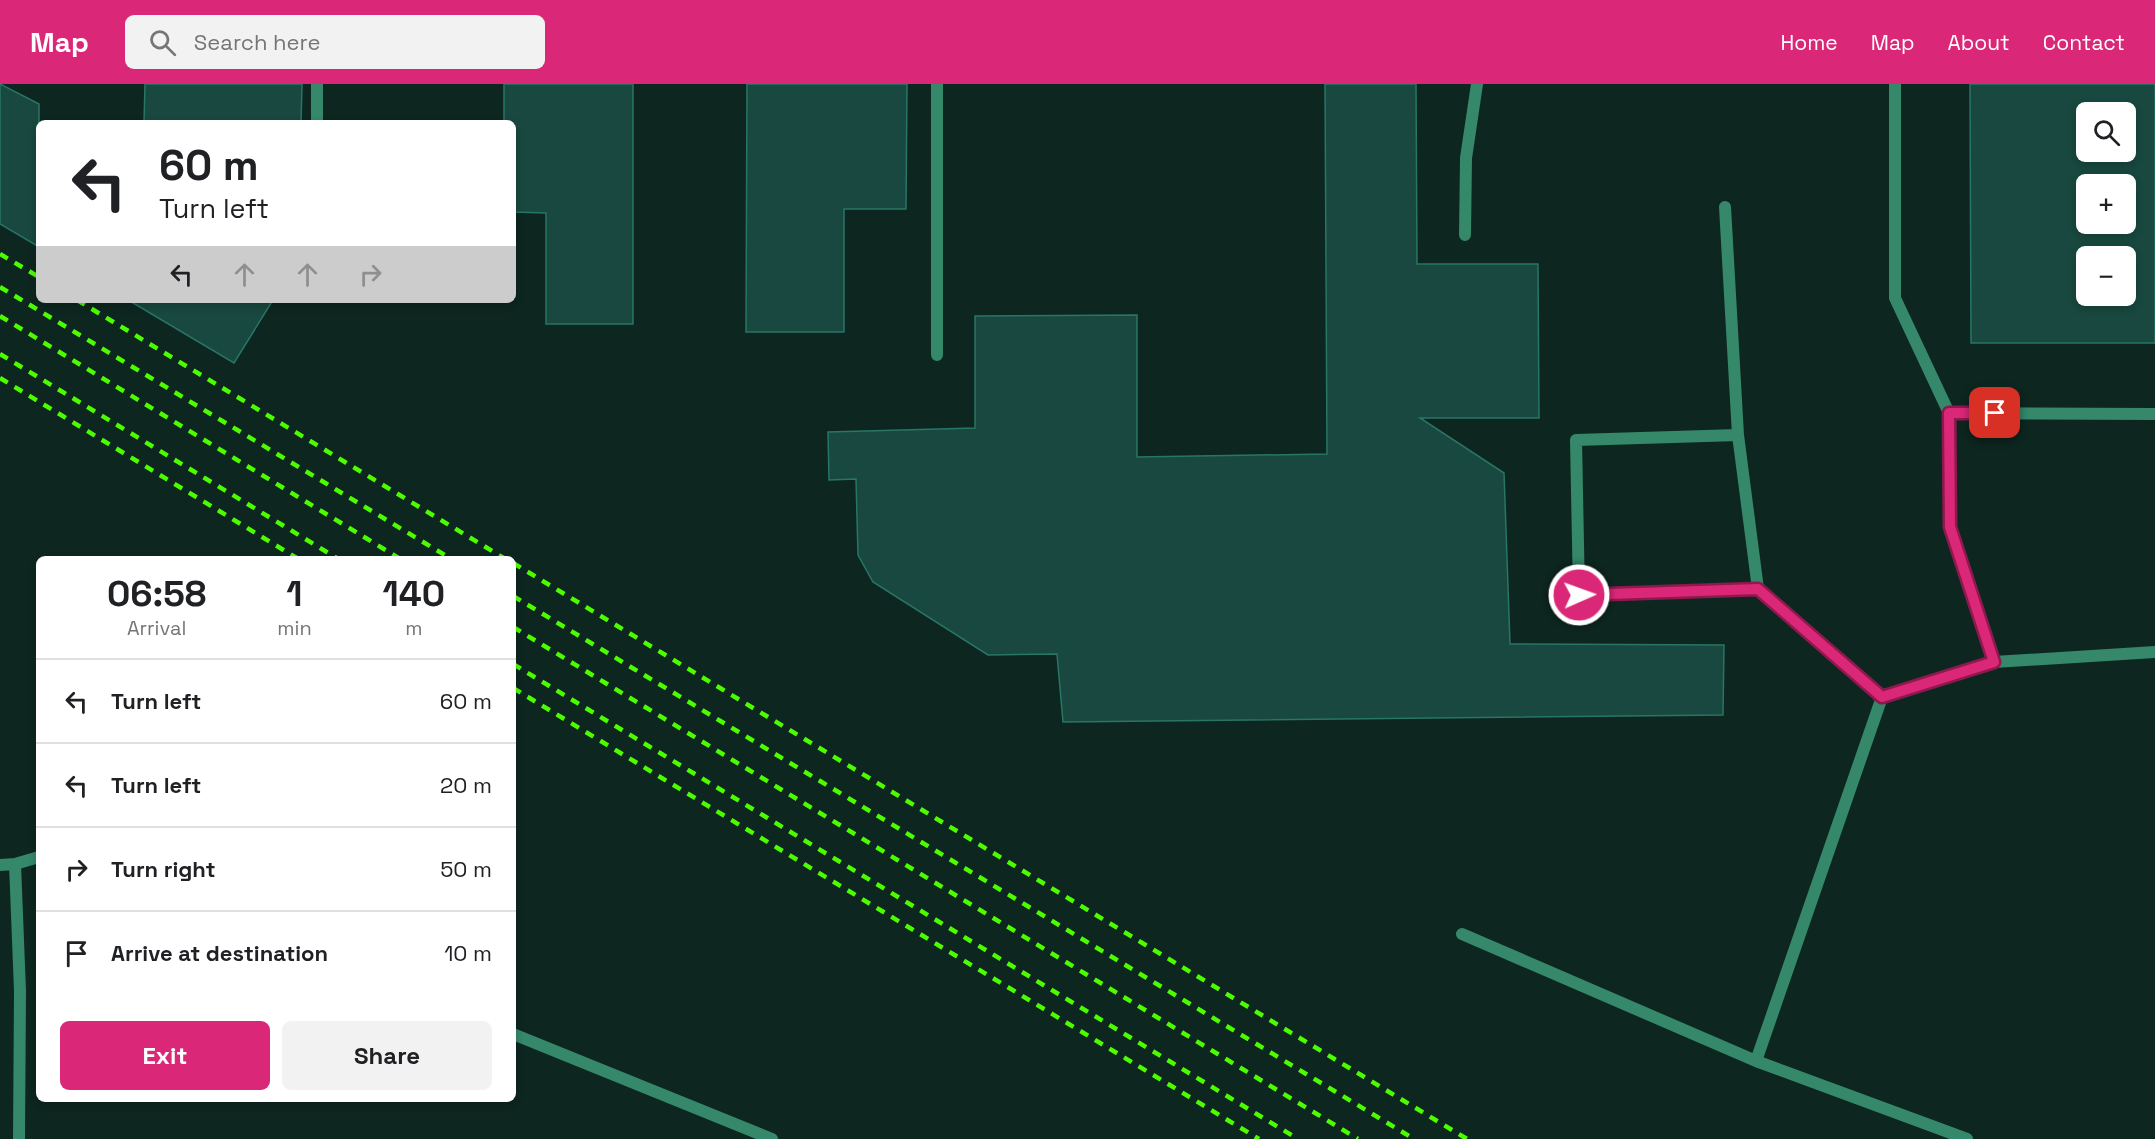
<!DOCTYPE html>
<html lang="en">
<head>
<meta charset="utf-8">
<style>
  :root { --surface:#fff; --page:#f2f2f2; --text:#202124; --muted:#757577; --line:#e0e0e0; --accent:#db2777 }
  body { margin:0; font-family:"Space Grotesk",sans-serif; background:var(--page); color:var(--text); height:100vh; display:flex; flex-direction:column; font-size:22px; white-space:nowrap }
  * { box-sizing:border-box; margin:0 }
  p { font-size:20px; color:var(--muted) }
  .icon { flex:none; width:33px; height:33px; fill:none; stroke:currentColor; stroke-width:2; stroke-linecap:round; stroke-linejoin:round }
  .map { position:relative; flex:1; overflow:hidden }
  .drawer { position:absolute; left:36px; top:472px; width:480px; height:546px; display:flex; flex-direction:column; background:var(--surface); border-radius:9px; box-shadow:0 3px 9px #0003 }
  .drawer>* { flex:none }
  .guide { position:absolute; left:36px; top:36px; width:480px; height:183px; border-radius:9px; box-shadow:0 3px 9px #0003; background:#fff; color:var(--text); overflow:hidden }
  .tools { position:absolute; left:2076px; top:18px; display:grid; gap:12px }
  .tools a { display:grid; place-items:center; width:60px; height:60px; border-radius:9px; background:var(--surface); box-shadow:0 3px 9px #0003; font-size:30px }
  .pin { position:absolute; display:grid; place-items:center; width:51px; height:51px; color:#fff; margin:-26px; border-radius:12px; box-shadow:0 3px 9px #0006 }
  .me { position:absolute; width:66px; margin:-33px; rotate:88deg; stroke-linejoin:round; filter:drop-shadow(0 0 4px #0008) }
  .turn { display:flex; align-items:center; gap:21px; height:126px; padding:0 24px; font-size:27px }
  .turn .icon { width:78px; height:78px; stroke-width:2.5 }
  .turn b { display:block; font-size:42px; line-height:51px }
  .lanes { display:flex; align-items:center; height:57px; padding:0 24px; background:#0003; justify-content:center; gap:30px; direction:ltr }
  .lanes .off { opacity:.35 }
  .eta { display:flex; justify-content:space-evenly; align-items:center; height:102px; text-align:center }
  .eta b { font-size:36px; font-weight:600; line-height:42px }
  .action { display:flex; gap:12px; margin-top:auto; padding:12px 24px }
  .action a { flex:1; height:69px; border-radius:9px; background:var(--accent); color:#fff; font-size:24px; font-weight:600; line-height:69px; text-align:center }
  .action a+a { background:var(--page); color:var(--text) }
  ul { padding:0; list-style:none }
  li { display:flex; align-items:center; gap:18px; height:84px; padding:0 24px; border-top:2px solid var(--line) }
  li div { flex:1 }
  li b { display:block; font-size:22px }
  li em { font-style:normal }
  header { display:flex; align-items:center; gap:36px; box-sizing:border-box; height:84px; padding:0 30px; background:var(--accent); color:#fff }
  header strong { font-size:28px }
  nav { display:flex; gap:33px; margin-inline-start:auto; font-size:21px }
  .search { width:420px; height:54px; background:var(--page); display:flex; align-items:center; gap:15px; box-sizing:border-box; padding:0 21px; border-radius:9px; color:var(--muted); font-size:22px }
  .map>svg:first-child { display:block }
</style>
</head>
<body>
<header>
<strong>Map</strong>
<div class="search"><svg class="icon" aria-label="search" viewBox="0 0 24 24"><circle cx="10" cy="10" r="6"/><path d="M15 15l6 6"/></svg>Search here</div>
<nav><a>Home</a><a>Map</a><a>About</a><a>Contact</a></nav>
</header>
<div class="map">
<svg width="2155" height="1055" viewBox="0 0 2155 1055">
  <rect width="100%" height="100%" fill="#0d2620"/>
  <path fill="#18483f" stroke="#287666" stroke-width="1.5" fill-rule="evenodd" d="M 0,0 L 39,20 L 39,163 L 0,140 Z
    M 145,0 L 302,0 L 301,39 L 144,39 Z
    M 504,0 L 633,0 L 633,240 L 546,240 L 546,129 L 513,128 L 513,39 L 504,39 Z
    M 747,0 L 907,0 L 906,125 L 844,125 L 844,248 L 746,248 Z
    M 1325,0 L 1416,0 L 1417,180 L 1538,180 L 1539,334 L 1420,334 L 1504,389 L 1510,560 L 1724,561 L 1723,631 L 1063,638 L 1057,570 L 988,571 L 873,498 L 858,471 L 856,395 L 829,396 L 828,348 L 975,344 L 975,232 L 1137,231 L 1137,373 L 1327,370 Z
    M 1970,0 L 2155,0 L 2155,259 L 1971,259 ZM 2086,28 L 2126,28 L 2126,68 L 2086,68 ZM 2086,100 L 2126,100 L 2126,140 L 2086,140 ZM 2086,172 L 2126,172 L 2126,212 L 2086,212 Z
    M 128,216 L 273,216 L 234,279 Z"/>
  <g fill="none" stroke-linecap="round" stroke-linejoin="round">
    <path stroke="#35886a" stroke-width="12" d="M 937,0 L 937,271
      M 1895,0 L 1895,214 L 1949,329
      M 317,39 L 317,0
      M 1725,123 L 1738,351 L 1758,505 L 1882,613 L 1994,578
      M 1465,151 L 1466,74 L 1477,0
      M 2155,330 L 1949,329 L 1950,443 L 1994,578 L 2155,568
      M 1738,351 L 1576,356 L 1579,511 L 1758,505
      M 15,780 L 20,907 L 19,1055
      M 0,781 L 15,780 L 39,773
      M 1462,850 L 1756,977 L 1967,1055
      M 513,950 L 772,1055
      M 1756,977 L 1882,613"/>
    <path stroke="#4cfd00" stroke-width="4.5" stroke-dasharray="9 8" stroke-linecap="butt" d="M 0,170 L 39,193
      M 0,203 L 453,476
      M 77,216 L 507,476
      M 0,232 L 402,476
      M 0,270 L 340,476
      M 0,294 L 300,476
      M 513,479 L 1467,1055
      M 513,512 L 1414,1055
      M 513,543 L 1358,1055
      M 513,580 L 1298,1055
      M 513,604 L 1259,1055"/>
  </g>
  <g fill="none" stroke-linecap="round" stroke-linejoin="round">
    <defs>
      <path id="route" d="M 1579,511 L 1758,505 L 1882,613 L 1994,578 L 1950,443 L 1949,329 L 1995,329"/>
    </defs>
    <use href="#route" stroke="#8e194d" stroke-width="15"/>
    <use href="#route" stroke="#db2777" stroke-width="10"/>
  </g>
</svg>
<div class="tools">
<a><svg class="icon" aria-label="search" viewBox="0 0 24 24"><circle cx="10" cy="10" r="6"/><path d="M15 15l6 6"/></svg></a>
<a>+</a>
<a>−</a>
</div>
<div class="pin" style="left:1995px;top:329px;background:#d93025"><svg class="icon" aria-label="arrive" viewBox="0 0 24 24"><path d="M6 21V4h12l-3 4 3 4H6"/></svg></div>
<svg class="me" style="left:1579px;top:511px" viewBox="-20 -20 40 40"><circle r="17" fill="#db2777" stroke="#fff" stroke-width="3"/><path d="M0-11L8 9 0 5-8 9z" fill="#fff"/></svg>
<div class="guide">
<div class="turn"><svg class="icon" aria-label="left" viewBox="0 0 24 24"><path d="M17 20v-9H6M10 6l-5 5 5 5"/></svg><div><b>60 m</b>Turn left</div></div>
<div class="lanes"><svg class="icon" aria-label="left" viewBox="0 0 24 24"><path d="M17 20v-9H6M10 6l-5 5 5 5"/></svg><svg class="icon off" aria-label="ahead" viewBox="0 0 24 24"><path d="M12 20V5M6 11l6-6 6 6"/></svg><svg class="icon off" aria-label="ahead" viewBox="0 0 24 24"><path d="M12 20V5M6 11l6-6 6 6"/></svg><svg class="icon off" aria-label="right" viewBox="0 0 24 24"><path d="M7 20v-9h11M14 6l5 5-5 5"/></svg></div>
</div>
<section class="drawer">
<div class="eta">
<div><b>06:58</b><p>Arrival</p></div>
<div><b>1</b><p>min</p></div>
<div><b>140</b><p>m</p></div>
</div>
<ul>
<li><svg class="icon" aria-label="left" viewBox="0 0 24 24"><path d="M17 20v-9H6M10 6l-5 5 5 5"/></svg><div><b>Turn left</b></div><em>60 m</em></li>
<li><svg class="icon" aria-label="left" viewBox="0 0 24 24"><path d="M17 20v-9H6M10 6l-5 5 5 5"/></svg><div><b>Turn left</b></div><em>20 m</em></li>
<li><svg class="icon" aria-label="right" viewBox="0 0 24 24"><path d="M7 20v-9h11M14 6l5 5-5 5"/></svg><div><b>Turn right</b></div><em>50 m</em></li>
<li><svg class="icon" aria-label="arrive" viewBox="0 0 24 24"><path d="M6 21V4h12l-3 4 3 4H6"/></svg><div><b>Arrive at destination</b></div><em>10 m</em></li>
</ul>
<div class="action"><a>Exit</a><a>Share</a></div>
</section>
</div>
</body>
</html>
